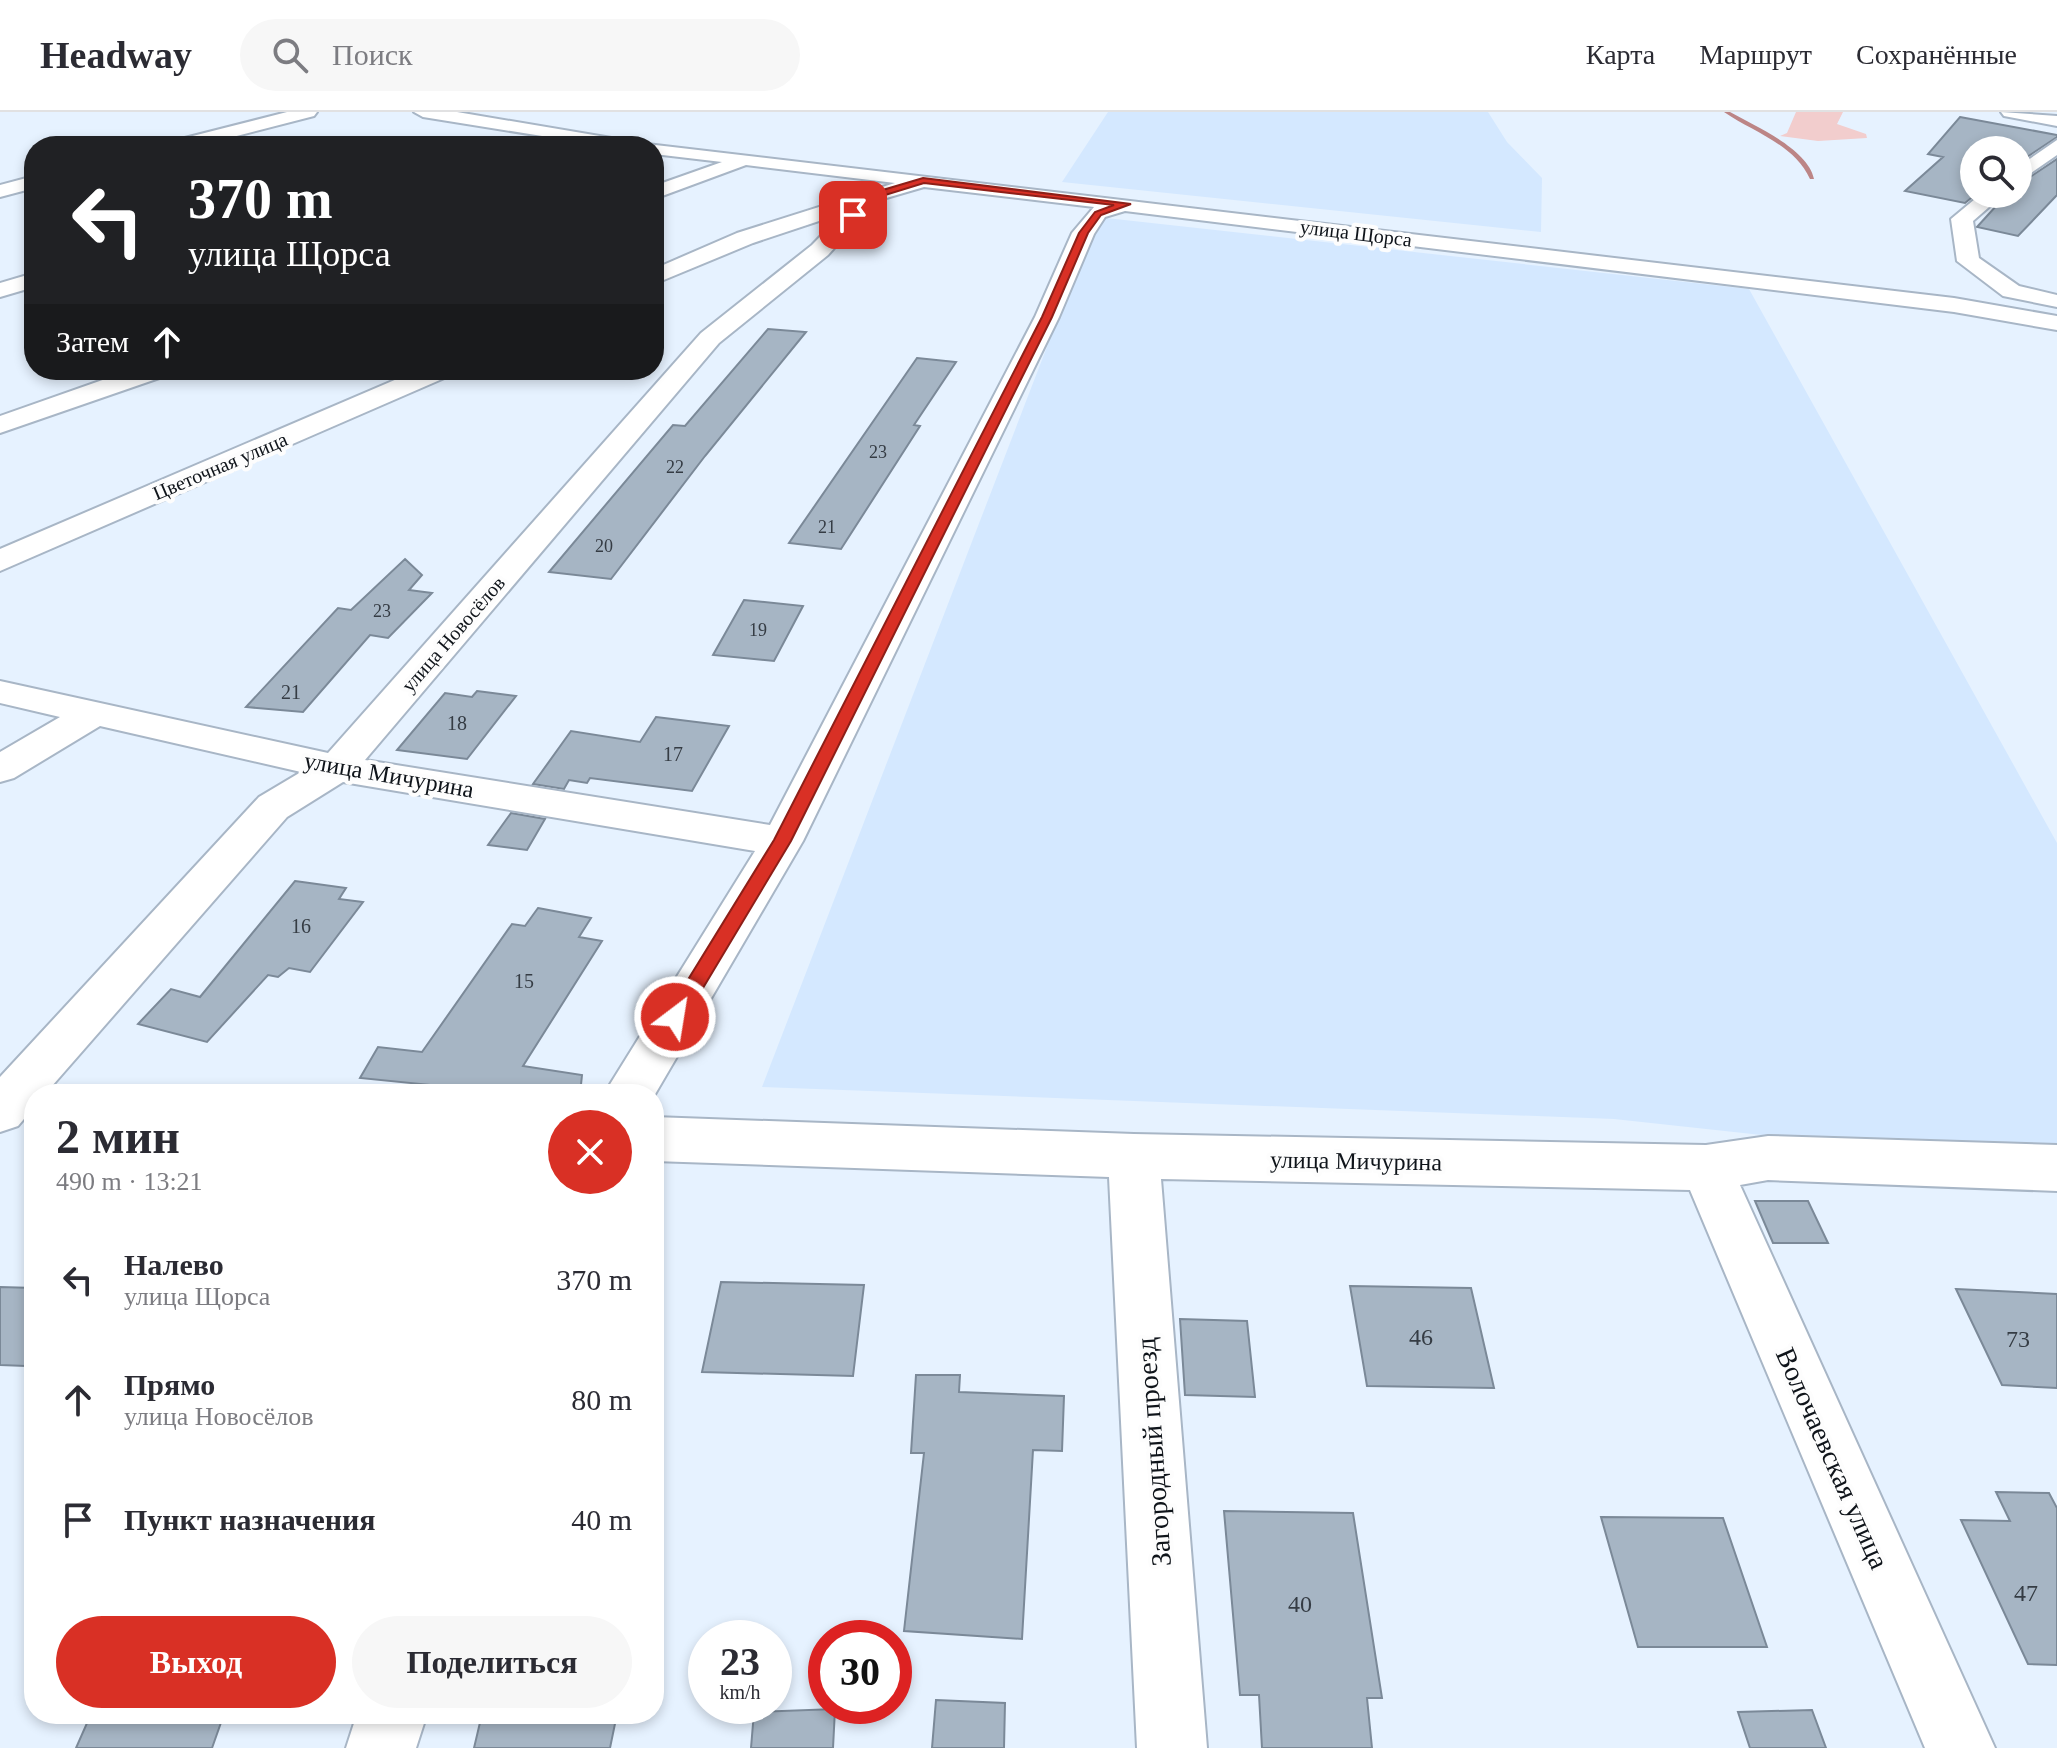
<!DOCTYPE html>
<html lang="ru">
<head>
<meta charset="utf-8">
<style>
  :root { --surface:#fff; --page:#f7f7f7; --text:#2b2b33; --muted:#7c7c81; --line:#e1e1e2; --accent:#d93025 }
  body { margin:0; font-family:Georgia,serif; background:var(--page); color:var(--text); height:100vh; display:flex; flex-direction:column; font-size:30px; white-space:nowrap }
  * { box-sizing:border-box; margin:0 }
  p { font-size:26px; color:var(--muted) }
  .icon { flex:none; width:44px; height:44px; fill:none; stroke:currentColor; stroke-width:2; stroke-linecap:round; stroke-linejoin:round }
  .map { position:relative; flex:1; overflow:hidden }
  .sheet { position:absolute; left:24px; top:972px; width:640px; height:640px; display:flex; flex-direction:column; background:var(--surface); border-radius:32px; box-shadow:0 4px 12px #0003 }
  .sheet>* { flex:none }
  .guide { position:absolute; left:24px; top:24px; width:640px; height:244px; border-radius:32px; box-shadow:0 4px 12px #0003; background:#202124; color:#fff; overflow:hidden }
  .buttons { position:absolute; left:1960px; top:24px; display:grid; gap:16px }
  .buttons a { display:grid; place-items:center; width:72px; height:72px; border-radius:50%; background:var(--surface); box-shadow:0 4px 12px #0003; font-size:40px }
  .speed { position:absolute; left:688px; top:1508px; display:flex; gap:16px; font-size:40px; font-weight:700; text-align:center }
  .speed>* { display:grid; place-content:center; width:104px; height:104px; border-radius:50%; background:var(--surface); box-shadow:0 4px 12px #0003; line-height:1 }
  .speed small { font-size:20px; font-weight:400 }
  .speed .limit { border:12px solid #d22; background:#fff; color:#111 }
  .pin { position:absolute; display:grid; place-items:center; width:68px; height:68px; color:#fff; margin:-34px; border-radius:16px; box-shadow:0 4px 12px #0006 }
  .me { position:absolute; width:88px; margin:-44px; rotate:31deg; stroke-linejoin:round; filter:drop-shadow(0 0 6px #0008) }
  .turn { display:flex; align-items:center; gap:28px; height:168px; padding:0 32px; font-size:36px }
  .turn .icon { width:104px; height:104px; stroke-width:2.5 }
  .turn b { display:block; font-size:56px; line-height:68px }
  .then { display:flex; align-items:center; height:76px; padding:0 32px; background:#0003; gap:16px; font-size:30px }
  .round { display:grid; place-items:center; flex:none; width:84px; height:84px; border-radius:42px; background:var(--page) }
  .headline { display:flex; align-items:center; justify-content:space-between; height:136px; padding:0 32px }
  h1 { font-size:48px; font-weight:600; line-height:60px }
  .cta { display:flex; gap:16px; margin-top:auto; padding:16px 32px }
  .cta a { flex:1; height:92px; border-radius:48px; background:var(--accent); color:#fff; font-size:32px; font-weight:600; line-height:92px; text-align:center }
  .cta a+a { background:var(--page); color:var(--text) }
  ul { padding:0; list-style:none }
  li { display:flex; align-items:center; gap:24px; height:120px; padding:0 32px }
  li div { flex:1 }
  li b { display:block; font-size:30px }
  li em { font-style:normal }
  header { display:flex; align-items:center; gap:48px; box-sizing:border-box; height:112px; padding:0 40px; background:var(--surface); border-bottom:2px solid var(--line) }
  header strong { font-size:38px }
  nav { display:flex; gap:44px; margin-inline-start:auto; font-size:28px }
  .search { width:560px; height:72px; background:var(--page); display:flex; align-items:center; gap:20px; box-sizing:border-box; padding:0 28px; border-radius:44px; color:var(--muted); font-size:30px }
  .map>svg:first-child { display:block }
</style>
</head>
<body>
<header>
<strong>Headway</strong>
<div class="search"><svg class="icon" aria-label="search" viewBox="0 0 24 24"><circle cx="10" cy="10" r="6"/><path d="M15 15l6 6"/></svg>Поиск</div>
<nav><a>Карта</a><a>Маршрут</a><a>Сохранённые</a></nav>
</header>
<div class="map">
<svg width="2057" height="1636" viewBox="0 0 2057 1636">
  <rect width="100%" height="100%" fill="#e6f2ff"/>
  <path fill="#d4e8ff" d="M 1108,0 L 1488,0 L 1507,30 L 1542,66 L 1541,120 L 1062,70 Z
    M 1097,105 L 1749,177 L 2057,731 L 2057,1046 L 1843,1032 L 1614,1007 L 762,975 Z"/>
  <path fill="#f2cdcd" d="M 1796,0 L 1843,0 L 1837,12 L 1866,22 L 1867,26 L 1818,29 L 1780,24 L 1787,21 Z"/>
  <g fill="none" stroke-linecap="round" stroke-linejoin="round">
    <path fill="#bc8586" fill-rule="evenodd" d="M 1724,0 L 1730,0 C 1755,14 1808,37 1814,67 L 1810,67 C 1794,32 1753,20 1724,0 Z"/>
  </g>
  <path fill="#a6b5c4" stroke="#7b8998" stroke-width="2" d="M 1960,5 L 2057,23 L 2057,25 L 2018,51 L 2018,38 L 1974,38 L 1976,82 L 1965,91 L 1905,79 L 1943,45 L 1928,42 Z
    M 2057,47 L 2057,83 L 2018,124 L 1977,115 L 2007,82 L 2018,82 L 2018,73 Z
    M 768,217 L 806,220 L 705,344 L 611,467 L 549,460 L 673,313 L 685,314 Z
    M 917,246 L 956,250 L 914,313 L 920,314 L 841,437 L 789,431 Z
    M 405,447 L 422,463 L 409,478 L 432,481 L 388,526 L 370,523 L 303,600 L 246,595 L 338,496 L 351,498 Z
    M 744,488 L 803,494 L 774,549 L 713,543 Z
    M 477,579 L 516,584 L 467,647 L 397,638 L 445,581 L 472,585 Z
    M 656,605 L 729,614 L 692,679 L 590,666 L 587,671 L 569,668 L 564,677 L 533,672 L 571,619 L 640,630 Z
    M 511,701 L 545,707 L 527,738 L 488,733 Z
    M 295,769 L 346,776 L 339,787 L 363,790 L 310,860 L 289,856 L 278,865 L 268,863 L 207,930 L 138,912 L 171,877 L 200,885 Z
    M 538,796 L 591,806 L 579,825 L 602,829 L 523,954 L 582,963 L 580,982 L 453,982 L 428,978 L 431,973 L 360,966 L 378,935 L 422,940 L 512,812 L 525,814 Z
    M 1755,1089 L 1808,1089 L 1828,1131 L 1773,1131 Z
    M 721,1170 L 864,1173 L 853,1264 L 702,1260 Z
    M 1350,1174 L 1471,1176 L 1494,1276 L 1367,1274 Z
    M 0,1175 L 34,1176 L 34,1240 L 26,1254 L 0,1253 Z
    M 1956,1177 L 2057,1182 L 2057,1276 L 2002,1273 Z
    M 1180,1207 L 1247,1209 L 1255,1285 L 1185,1283 Z
    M 916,1263 L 960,1263 L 959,1280 L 1064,1284 L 1062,1339 L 1033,1338 L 1022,1527 L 904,1519 L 924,1341 L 911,1341 Z
    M 1996,1380 L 2049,1381 L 2057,1396 L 2057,1553 L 2028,1552 L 1961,1408 L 2010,1409 Z
    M 1224,1399 L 1353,1401 L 1382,1586 L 1367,1586 L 1372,1636 L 1262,1636 L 1259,1583 L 1240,1583 Z
    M 1601,1405 L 1723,1406 L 1767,1535 L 1638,1535 Z
    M 936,1588 L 1005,1591 L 1004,1636 L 932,1636 Z
    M 835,1597 L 833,1636 L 751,1636 L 754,1600 Z
    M 1812,1598 L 1826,1636 L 1750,1636 L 1738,1600 Z
    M 91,1602 L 224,1602 L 212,1636 L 76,1636 Z
    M 482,1602 L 617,1602 L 610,1636 L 474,1636 Z"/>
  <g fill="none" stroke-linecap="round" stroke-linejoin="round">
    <defs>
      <path id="minor" d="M 287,0 L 317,0 L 314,4 L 198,34 L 167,34 L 169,30 Z
        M 414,0 L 457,0 L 647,32 L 1954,186 L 2057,204 L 2057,218 L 1954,200 L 1125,99 L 1105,105 L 1094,122 L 1059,205 L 803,729 L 654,984 L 604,982 L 755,739 L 343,670 L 287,705 L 45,982 L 34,982 L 34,995 L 18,1014 L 0,1020 L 0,965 L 259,685 L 301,660 L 100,614 L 14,666 L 0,670 L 0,640 L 60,605 L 0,591 L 0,569 L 328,641 L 701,221 L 812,133 L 843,101 L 753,131 L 654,172 L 654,157 L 737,121 L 895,71 L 746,53 L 654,87 L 654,74 L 722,50 L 654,42 L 654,34 L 604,34 L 423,5 ZM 924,75 L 1094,95 L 1072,121 L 1035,205 L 770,713 L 365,648 L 719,231 L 828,143 L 876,89 Z
        M 2001,0 L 2057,4 L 2057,14 L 2004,4 Z
        M 2057,28 L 2057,43 L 2018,70 L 2018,55 Z
        M 34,64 L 34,76 L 0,85 L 0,73 Z
        M 1981,82 L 2004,82 L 1973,109 L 1979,146 L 2019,174 L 2057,183 L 2057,195 L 2003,184 L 1957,149 L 1951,107 Z
        M 34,161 L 34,175 L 0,185 L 0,171 Z
        M 131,258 L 169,258 L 165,264 L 0,321 L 0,304 Z
        M 418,258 L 453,258 L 449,264 L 0,459 L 0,437 Z
        M 654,1005 L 1134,1022 L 1706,1033 L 1768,1024 L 2057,1033 L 2057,1079 L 1768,1068 L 1740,1073 L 1995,1636 L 1925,1636 L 1690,1078 L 1161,1067 L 1207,1636 L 1137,1636 L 1109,1065 L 654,1049 Z
        M 357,1602 L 427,1602 L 416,1636 L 346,1636 Z"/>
    </defs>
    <use href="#minor" stroke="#a8b6c6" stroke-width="4"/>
    <use href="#minor" fill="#fff" fill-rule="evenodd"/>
  </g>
  <path fill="#d93025" stroke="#8d1f18" stroke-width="2" d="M 923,66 L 1131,92 L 1101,103 L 1088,121 L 1052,205 L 791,729 L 682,911 L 675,913 L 665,905 L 774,728 L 1042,205 L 1079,121 L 1095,100 L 1114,93 L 924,71 L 872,87 L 856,105 L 848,103 L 866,83 Z"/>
  <g text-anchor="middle" stroke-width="8" stroke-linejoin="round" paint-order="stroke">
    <g font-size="18" fill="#353c44">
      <text x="878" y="346">23</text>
      <text x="675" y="361">22</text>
      <text x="827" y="421">21</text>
      <text x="604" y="440">20</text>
      <text x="382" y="505">23</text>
      <text x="758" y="524">19</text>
    </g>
    <g font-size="20" fill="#0f141a" stroke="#fdfdfd">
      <text transform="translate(1356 121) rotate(7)" y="7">улица Щорса</text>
      <text transform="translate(220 354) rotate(-23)" y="7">Цветочная улица</text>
      <text transform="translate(453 522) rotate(-49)" y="7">улица Новосёлов</text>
    </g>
    <g font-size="20" fill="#353c44">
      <text x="291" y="587">21</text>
      <text x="457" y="618">18</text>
      <text x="673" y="649">17</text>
      <text x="301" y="821">16</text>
      <text x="524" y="876">15</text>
    </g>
    <g font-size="24" fill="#0f141a" stroke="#fdfdfd">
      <text transform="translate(389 663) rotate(10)" y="8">улица Мичурина</text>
      <text transform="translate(1356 1049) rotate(1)" y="8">улица Мичурина</text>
    </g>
    <g font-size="24" fill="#353c44">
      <text x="1421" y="1233">46</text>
      <text x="2018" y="1235">73</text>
      <text x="2026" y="1489">47</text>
      <text x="1300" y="1500">40</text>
    </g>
    <g font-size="28" fill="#0f141a" stroke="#fdfdfd">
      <text transform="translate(1153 1340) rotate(-94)" y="10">Загородный проезд</text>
      <text transform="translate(1833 1346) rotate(66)" y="10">Волочаевская улица</text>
    </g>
  </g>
</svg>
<div class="buttons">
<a><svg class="icon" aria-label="search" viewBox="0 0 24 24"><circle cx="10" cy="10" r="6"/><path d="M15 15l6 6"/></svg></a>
</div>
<div class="speed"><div>23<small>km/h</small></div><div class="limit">30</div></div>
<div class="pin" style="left:853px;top:103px;background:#d93025"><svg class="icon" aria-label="arrive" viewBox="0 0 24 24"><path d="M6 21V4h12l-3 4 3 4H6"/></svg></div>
<svg class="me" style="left:675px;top:905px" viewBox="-20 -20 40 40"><circle r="17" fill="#d93025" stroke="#fff" stroke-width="3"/><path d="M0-11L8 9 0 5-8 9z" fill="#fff"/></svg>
<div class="guide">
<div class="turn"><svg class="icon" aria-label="left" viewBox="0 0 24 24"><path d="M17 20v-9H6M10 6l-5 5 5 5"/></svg><div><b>370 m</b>улица Щорса</div></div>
<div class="then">Затем<svg class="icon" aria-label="ahead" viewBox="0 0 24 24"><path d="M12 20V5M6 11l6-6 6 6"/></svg></div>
</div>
<section class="sheet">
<div class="headline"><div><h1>2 мин</h1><p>490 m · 13:21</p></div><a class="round" style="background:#d93025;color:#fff"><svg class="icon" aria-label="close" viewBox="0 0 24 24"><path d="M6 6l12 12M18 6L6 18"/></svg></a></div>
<ul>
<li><svg class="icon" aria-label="left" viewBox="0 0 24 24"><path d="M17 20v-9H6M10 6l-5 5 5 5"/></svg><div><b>Налево</b><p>улица Щорса</p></div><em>370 m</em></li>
<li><svg class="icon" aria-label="ahead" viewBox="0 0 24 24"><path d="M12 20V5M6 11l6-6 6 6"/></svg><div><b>Прямо</b><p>улица Новосёлов</p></div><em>80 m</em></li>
<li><svg class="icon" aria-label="arrive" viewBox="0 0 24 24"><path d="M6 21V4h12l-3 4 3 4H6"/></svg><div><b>Пункт назначения</b></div><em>40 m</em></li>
</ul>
<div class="cta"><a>Выход</a><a>Поделиться</a></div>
</section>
</div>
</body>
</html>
